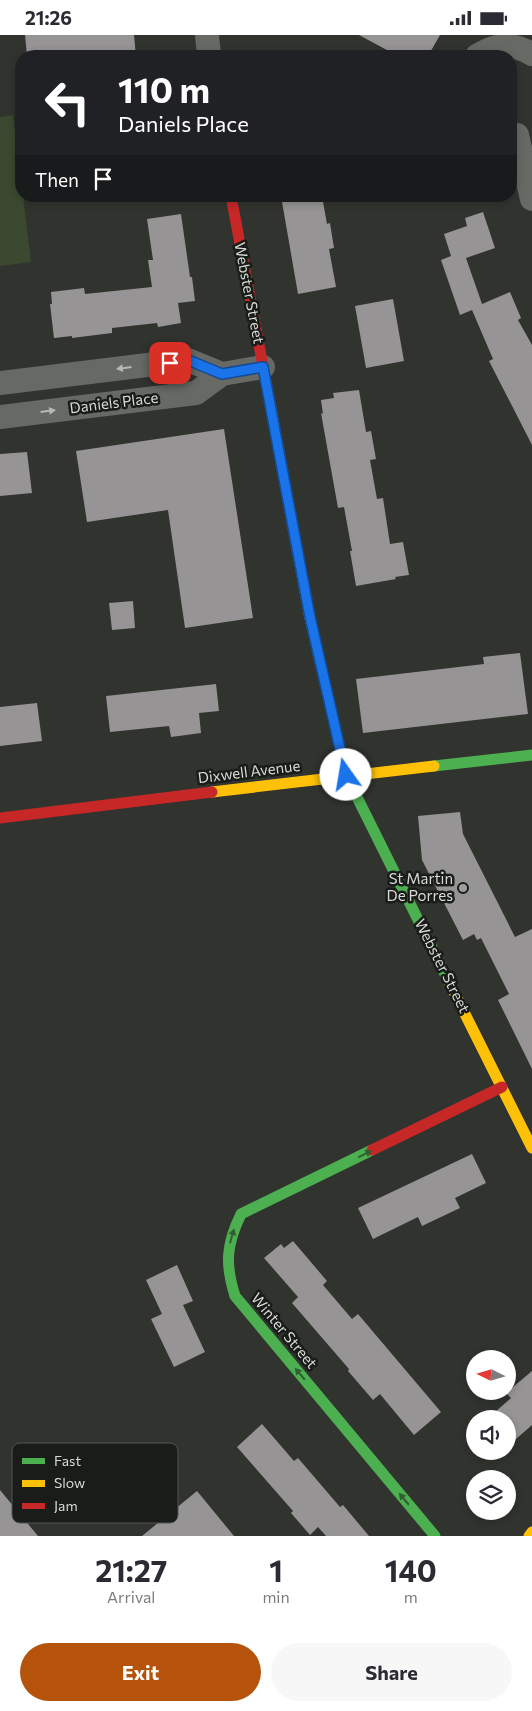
<!DOCTYPE html>
<html lang="en">
<head>
<meta charset="utf-8">
<style>
  :root { --surface:#fff; --page:#f7f7f7; --text:#2b2b33; --muted:#7c7c81; --accent:#b45309 }
  body { margin:0; font-family:Commissioner,sans-serif; background:var(--page); color:var(--text); height:100vh; display:flex; flex-direction:column; font-size:19px; white-space:nowrap }
  * { box-sizing:border-box; margin:0 }
  p { font-size:16px; color:var(--muted) }
  .icon { flex:none; width:28px; height:28px; fill:none; stroke:currentColor; stroke-width:2; stroke-linecap:round; stroke-linejoin:round }
  .map { position:relative; height:1501px; overflow:hidden }
  .details { display:flex; flex-direction:column; background:var(--surface); flex:1 }
  .details>* { flex:none }
  .banner { position:absolute; left:15px; top:15px; width:502px; height:152px; border-radius:20px; box-shadow:0 2px 8px #0003; background:#202124; color:#fff; overflow:hidden }
  .needle { width:32px; rotate:275deg }
  .buttons { position:absolute; left:466px; top:1315px; display:grid; gap:10px }
  .buttons a { display:grid; place-items:center; width:50px; height:50px; border-radius:50%; background:var(--surface); box-shadow:0 2px 8px #0003; font-size:25px }
  .pin { position:absolute; display:grid; place-items:center; width:42px; height:42px; color:#fff; margin:-21px; border-radius:10px; box-shadow:0 2px 8px #0006 }
  .me { position:absolute; width:55px; margin:-28px; rotate:347deg; stroke-linejoin:round; filter:drop-shadow(0 0 4px #0008) }
  .turn { display:flex; align-items:center; gap:18px; height:105px; padding:0 20px; font-size:22px }
  .turn .icon { width:65px; height:65px; stroke-width:2.5 }
  .turn b { display:block; font-size:35px; line-height:42px }
  .then { display:flex; align-items:center; height:48px; padding:0 20px; background:#0003; gap:10px; font-size:19px }
  .eta { display:flex; justify-content:space-evenly; align-items:center; height:85px; text-align:center }
  .eta b { font-size:30px; font-weight:700; line-height:35px }
  .button { display:flex; gap:10px; margin-top:auto; padding:10px 20px }
  .button a { flex:1; height:58px; border-radius:30px; background:var(--accent); color:#fff; font-size:20px; font-weight:700; line-height:58px; text-align:center }
  .button a+a { background:var(--page); color:var(--text) }
  .status { display:flex; justify-content:space-between; align-items:center; height:35px; padding:0 25px; background:var(--surface); direction:ltr }
  .status svg { height:14px; fill:currentColor }
  .map>svg:first-child { display:block }
</style>
</head>
<body>
<div class="status"><b>21:26</b><svg viewBox="0 0 49 12"><path d="M0 12V9h3v3zM5 12V6h3v6zM10 12V3h3v9zM15 12V0h3v12zM26 1h20v11H26zM47 4h2v5h-2z"/></svg></div>
<div class="map">
<svg width="532" height="1501" viewBox="0 0 532 1501">
  <rect width="100%" height="100%" fill="#30332e"/>
  <path fill="#3a4930" d="M 13,80 L 21,145 L 21,161 L 23,161 L 31,227 L 0,231 L 0,82 Z"/>
  <path fill="#969494" d="M 25,0 L 134,0 L 136,21 L 27,21 Z
    M 359,0 L 440,0 L 428,21 L 398,21 Z
    M 281,161 L 322,161 L 327,189 L 330,188 L 334,213 L 329,214 L 336,252 L 298,259 Z
    M 483,177 L 495,213 L 466,223 L 482,269 L 510,257 L 521,283 L 518,285 L 532,310 L 532,410 L 489,326 L 493,324 L 472,275 L 460,280 L 441,225 L 451,221 L 444,199 L 467,191 L 465,183 Z
    M 181,179 L 190,242 L 192,242 L 195,266 L 178,268 L 181,288 L 158,292 L 157,288 L 112,293 L 112,298 L 72,303 L 72,301 L 54,303 L 50,269 L 52,269 L 51,257 L 84,253 L 85,259 L 152,252 L 148,225 L 153,225 L 147,184 Z
    M 393,264 L 404,326 L 366,333 L 355,271 Z
    M 359,355 L 366,397 L 371,396 L 376,424 L 370,425 L 377,464 L 383,463 L 390,509 L 403,507 L 409,540 L 395,542 L 396,544 L 356,551 L 350,516 L 352,516 L 344,472 L 338,473 L 321,378 L 323,379 L 321,365 L 334,363 L 333,358 Z
    M 224,394 L 253,583 L 185,593 L 168,475 L 87,487 L 76,416 Z
    M 27,417 L 32,458 L 0,461 L 0,419 Z
    M 133,566 L 135,593 L 112,595 L 109,568 Z
    M 520,618 L 528,679 L 363,698 L 356,644 L 484,629 L 483,622 Z
    M 216,649 L 219,676 L 199,678 L 201,698 L 171,702 L 169,691 L 110,697 L 106,661 Z
    M 37,668 L 42,706 L 0,711 L 0,672 Z
    M 460,777 L 463,799 L 515,902 L 532,894 L 532,1034 L 498,965 L 509,959 L 481,903 L 477,905 L 474,899 L 463,905 L 422,825 L 418,781 Z
    M 472,1119 L 486,1148 L 455,1163 L 460,1173 L 422,1191 L 418,1182 L 373,1204 L 358,1173 Z
    M 293,1206 L 327,1246 L 323,1250 L 352,1284 L 358,1279 L 441,1377 L 414,1400 L 380,1359 L 373,1365 L 348,1336 L 349,1334 L 292,1268 L 298,1262 L 264,1223 L 281,1209 L 284,1213 Z
    M 177,1230 L 193,1266 L 183,1270 L 205,1317 L 174,1332 L 151,1284 L 162,1279 L 146,1245 Z
    M 532,1336 L 532,1390 L 508,1411 L 508,1384 L 487,1384 L 511,1363 L 506,1358 Z
    M 262,1389 L 294,1426 L 298,1423 L 340,1472 L 343,1470 L 369,1501 L 326,1501 L 318,1492 L 310,1500 L 291,1478 L 293,1476 L 237,1412 Z
    M 0,1455 L 38,1501 L 0,1501 Z
    M 197,1456 L 234,1501 L 142,1501 Z"/>
  <g fill="none" stroke-linecap="round" stroke-linejoin="round">
    <path stroke="#666964" stroke-width="24" d="M 207,0 L 209,21
      M 477,21 C 496,9 511,7 532,19
      M 517,100 L 532,164
      M 0,348 L 188,325 L 222,339
      M 0,382 L 196,358 L 222,339 L 263,332"/>
    <path stroke="#4caf50" stroke-width="11" d="M 310,583 L 346,740 L 450,949
      M 434,731 L 532,720
      M 372,1115 L 241,1179 C 226,1210 225,1229 235,1261 L 435,1501"/>
    <path stroke="#ffc107" stroke-width="11" d="M 268,358 L 310,583
      M 212,757 L 434,731
      M 450,949 L 532,1113
      M 529,1501 L 532,1497"/>
    <path stroke="#c62828" stroke-width="11" d="M 231,161 L 268,358
      M 0,783 L 212,757
      M 372,1115 L 502,1052"/>
  </g>
  <defs><path id="oneway-solid" d="M-6-.8H1V-3.2L6.5 0L1 3.2V.8H-6Z" transform="scale(1.25)"/></defs>
  <g fill="#b5b8b3">
    <use href="#oneway-solid" transform="translate(124 333) rotate(173)"/>
    <use href="#oneway-solid" transform="translate(48 376) rotate(-7)"/>
  </g>
  <g fill="#305e31">
    <use href="#oneway-solid" transform="translate(365 1119) rotate(-26)"/>
    <use href="#oneway-solid" transform="translate(232 1201) rotate(-74)"/>
    <use href="#oneway-solid" transform="translate(300 1339) rotate(-130)"/>
    <use href="#oneway-solid" transform="translate(404 1464) rotate(-130)"/>
  </g>
  <g fill="none" stroke-linecap="round" stroke-linejoin="round">
    <defs>
      <path id="route" d="M 170,328 L 188,325 L 222,339 L 263,332 L 310,582 L 346,740"/>
    </defs>
    <use href="#route" stroke="#114b97" stroke-width="12"/>
    <use href="#route" stroke="#1a73e8" stroke-width="9"/>
  </g>
  <circle fill="#9da09b" stroke="#191c18" stroke-width="2" cx="463" cy="853" r="5"/>
  <g text-anchor="middle" stroke-width="5" stroke-linejoin="round" paint-order="stroke">
    <g font-size="15" fill="#d7dad5" stroke="#191c18">
      <text transform="translate(249 258) rotate(79)" y="5">Webster Street</text>
      <text transform="translate(114 368) rotate(-7)" y="5">Daniels Place</text>
      <text transform="translate(249 737) rotate(-7)" y="5">Dixwell Avenue</text>
      <text transform="translate(442 931) rotate(63)" y="5">Webster Street</text>
      <text transform="translate(284 1296) rotate(50)" y="5">Winter Street</text>
    </g>
    <g font-size="15" fill="#d7dad5" stroke="#191c18" text-anchor="end">
      <text x="453" y="849">St Martin<tspan x="453" dy="17">De Porres</tspan></text>
    </g>
  </g>
  <rect x="12" y="1408" width="166" height="80" rx="8" fill="#191c18" stroke="#525551" stroke-width="1"/>
  <rect x="22" y="1423" width="23" height="6" fill="#4caf50"/>
  <rect x="22" y="1445" width="23" height="7" fill="#ffc107"/>
  <rect x="22" y="1468" width="23" height="6" fill="#c62828"/>
  <g font-size="14" fill="#d7dad5">
    <text x="54" y="1431">Fast</text>
    <text x="54" y="1453">Slow</text>
    <text x="54" y="1476">Jam</text>
  </g>
</svg>
<div class="buttons">
<a><svg class="needle" viewBox="-14 -14 28 28"><path d="M0-13l5 13h-10z" fill="#e53935"/><path d="M0 13l5-13h-10z" fill="#7c7c81"/></svg></a>
<a><svg class="icon" aria-label="sound" viewBox="0 0 24 24"><path d="M4 9h4l5-4v14l-5-4H4zM17 9q2 3 0 6"/></svg></a>
<a><svg class="icon" aria-label="layers" viewBox="0 0 24 24"><path d="M12 4l9 5-9 5-9-5zM3 14l9 5 9-5"/></svg></a>
</div>
<div class="pin" style="left:170px;top:328px;background:#d93025"><svg class="icon" aria-label="arrive" viewBox="0 0 24 24"><path d="M6 21V4h12l-3 4 3 4H6"/></svg></div>
<svg class="me" style="left:346px;top:740px" viewBox="-20 -20 40 40"><circle r="19" fill="#fff"/><path d="M0-13L10 11 0 6-10 11z" fill="#1a73e8"/></svg>
<div class="banner">
<div class="turn"><svg class="icon" aria-label="left" viewBox="0 0 24 24"><path d="M17 20v-9H6M10 6l-5 5 5 5"/></svg><div><b>110 m</b>Daniels Place</div></div>
<div class="then">Then<svg class="icon" aria-label="arrive" viewBox="0 0 24 24"><path d="M6 21V4h12l-3 4 3 4H6"/></svg></div>
</div>
</div>
<section class="details">
<div class="eta">
<div><b>21:27</b><p>Arrival</p></div>
<div><b>1</b><p>min</p></div>
<div><b>140</b><p>m</p></div>
</div>
<div class="button"><a>Exit</a><a>Share</a></div>
</section>
</body>
</html>
